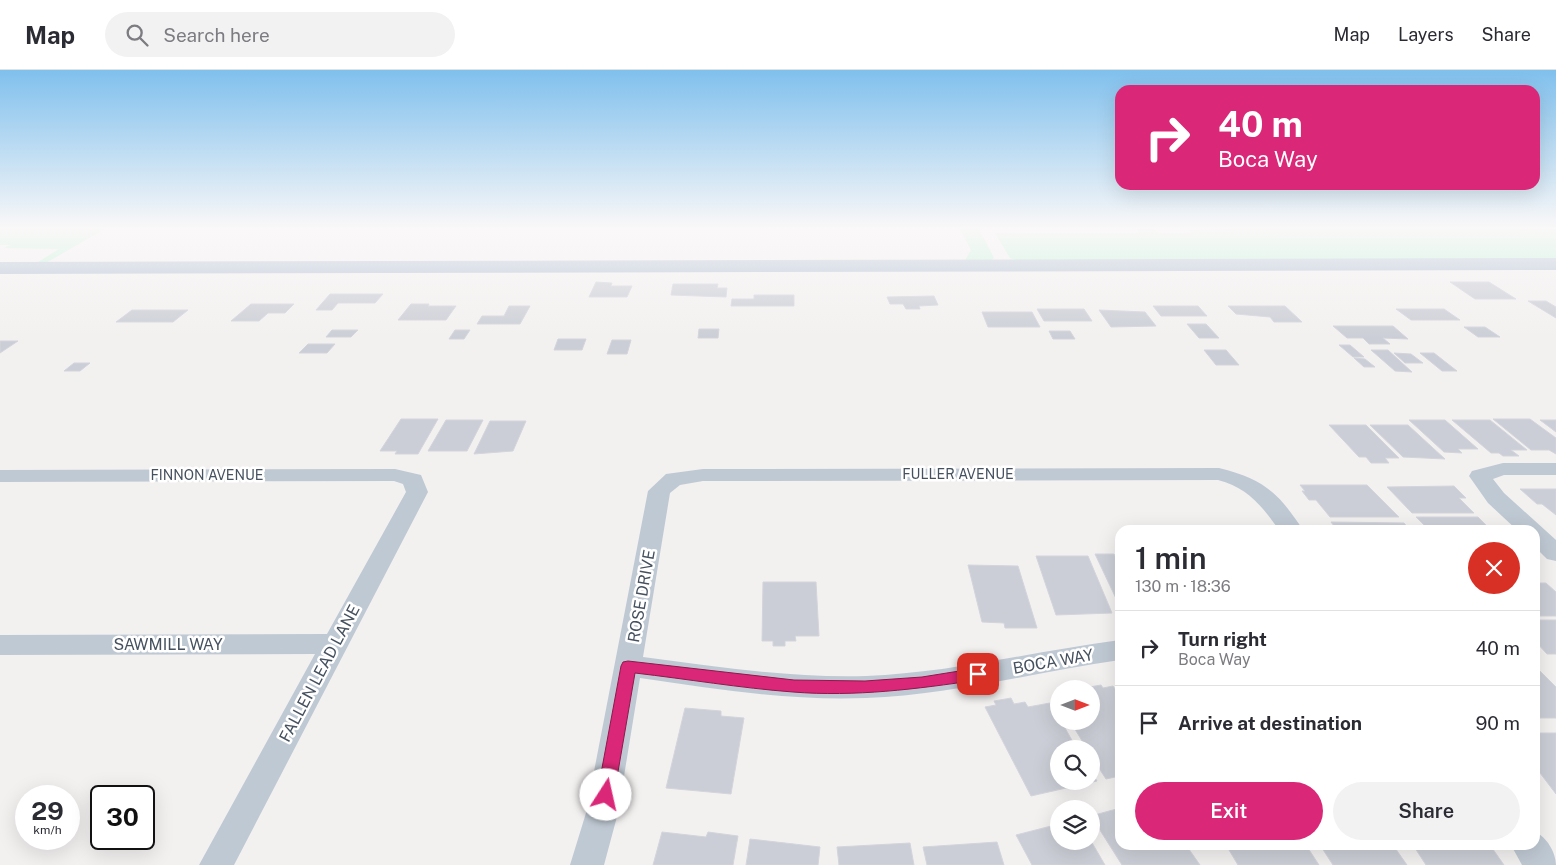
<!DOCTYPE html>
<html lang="en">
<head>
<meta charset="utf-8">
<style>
  :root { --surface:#fff; --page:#f2f2f3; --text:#2b2b33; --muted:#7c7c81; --line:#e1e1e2; --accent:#db2777 }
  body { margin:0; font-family:"Public Sans",sans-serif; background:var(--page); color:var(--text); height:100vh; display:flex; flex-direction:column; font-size:19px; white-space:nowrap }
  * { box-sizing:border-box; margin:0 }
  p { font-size:16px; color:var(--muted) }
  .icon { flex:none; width:28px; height:28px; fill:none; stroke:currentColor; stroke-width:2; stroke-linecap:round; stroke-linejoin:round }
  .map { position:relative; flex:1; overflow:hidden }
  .panel { position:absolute; left:1115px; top:455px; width:425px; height:325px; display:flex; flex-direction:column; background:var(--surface); border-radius:15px; box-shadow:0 5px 20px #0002 }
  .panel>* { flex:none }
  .banner { position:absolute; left:1115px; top:15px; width:425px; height:105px; border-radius:15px; box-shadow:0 5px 20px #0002; background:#db2777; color:#fff; overflow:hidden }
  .needle { width:32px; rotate:90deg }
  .fabs { position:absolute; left:1050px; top:610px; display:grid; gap:10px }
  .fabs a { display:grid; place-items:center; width:50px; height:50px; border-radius:50%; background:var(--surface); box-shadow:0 5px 20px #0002; font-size:25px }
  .speed { position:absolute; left:15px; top:715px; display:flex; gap:10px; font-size:25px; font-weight:700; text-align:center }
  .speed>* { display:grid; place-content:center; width:65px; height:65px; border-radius:50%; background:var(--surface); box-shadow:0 5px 20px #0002; line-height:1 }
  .speed small { font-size:12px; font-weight:400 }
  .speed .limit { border:2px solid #111; border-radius:8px; background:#fff; color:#111 }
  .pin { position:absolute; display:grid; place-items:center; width:42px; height:42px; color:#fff; margin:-21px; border-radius:10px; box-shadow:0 2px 8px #0006 }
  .me { position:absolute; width:55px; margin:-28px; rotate:10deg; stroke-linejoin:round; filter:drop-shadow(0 0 4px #0008) }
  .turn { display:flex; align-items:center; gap:18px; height:105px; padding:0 20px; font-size:22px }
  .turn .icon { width:65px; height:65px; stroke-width:2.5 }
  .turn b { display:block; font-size:35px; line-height:42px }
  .round { display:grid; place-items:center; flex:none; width:52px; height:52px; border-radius:26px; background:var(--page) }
  .overview { display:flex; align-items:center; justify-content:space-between; height:85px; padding:0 20px }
  h1 { font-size:30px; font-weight:600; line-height:38px }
  .primary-button { display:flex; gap:10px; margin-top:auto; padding:10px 20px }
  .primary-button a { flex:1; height:58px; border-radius:30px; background:var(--accent); color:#fff; font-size:20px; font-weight:600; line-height:58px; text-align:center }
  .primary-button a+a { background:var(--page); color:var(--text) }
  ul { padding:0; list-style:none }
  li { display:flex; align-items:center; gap:15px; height:75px; padding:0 20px; border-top:1px solid var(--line) }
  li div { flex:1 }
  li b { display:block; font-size:19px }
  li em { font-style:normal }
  header { display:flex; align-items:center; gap:30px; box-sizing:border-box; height:70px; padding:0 25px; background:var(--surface); border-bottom:1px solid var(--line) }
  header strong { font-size:24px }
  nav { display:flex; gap:28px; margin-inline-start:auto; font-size:18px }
  .search { width:350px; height:45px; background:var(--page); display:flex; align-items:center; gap:12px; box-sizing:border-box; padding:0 18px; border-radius:28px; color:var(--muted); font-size:19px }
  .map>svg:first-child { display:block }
</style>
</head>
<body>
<header>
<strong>Map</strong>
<div class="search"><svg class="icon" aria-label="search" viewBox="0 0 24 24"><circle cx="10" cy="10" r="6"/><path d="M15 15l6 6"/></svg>Search here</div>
<nav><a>Map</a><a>Layers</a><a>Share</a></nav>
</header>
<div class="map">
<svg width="1556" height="795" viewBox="0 0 1556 795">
  <rect width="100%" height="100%" fill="#f3f0f0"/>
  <path fill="#bbf3d6" d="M 0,157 L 108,157 L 46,193 L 38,192 L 59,179 L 4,178 L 10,175 L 0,175 Z
    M 959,157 L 978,157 L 994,188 L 989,192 L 964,192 L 971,180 Z
    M 1238,157 L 1552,157 L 1556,159 L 1556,192 L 1020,192 L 1010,188 L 995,163 L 1138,163 L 1137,159 L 1154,159 L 1159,163 L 1191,163 L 1189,160 L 1228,159 Z"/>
  <path fill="#cbced6" stroke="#d3d5dc" d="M 596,212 L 612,213 L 611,216 L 632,216 L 627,227 L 589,227 Z
    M 1450,212 L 1489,212 L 1516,229 L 1475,229 Z
    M 673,214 L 718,214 L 717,218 L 727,218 L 726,227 L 671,225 Z
    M 330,224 L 383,224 L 375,233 L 338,233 L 332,240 L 316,240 Z
    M 754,225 L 794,225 L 794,236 L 731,236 L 732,229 L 754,229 Z
    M 934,226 L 938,235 L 919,236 L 920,239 L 906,239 L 903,234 L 890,234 L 887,227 Z
    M 1528,231 L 1546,231 L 1556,237 L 1556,248 Z
    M 251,234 L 294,234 L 285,243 L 268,243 L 259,251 L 231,251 Z
    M 411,234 L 429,234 L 428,236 L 456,236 L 446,250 L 398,250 Z
    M 509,236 L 530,236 L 520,254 L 477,254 L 482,246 L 504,246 Z
    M 1153,236 L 1198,236 L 1207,246 L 1161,246 Z
    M 1228,236 L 1285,236 L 1302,252 L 1274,252 L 1270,247 L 1236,244 Z
    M 1037,239 L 1084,239 L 1092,251 L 1044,251 Z
    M 1396,239 L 1444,239 L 1460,250 L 1411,250 Z
    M 132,240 L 188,240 L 173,252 L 116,252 Z
    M 1099,240 L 1145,242 L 1156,256 L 1111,257 Z
    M 982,242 L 1032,242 L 1040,257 L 988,257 Z
    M 1187,254 L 1206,254 L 1219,268 L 1199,268 Z
    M 1333,256 L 1393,256 L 1408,269 L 1383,268 L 1390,274 L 1369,274 L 1363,268 L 1347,268 Z
    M 1464,257 L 1485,257 L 1500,267 L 1478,267 Z
    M 699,259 L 719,259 L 718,268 L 698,268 Z
    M 332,260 L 358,260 L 351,267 L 326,267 Z
    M 455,260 L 470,260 L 464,269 L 449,269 Z
    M 1049,261 L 1070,261 L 1075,269 L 1053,269 Z
    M 558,269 L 586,269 L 582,280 L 554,280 Z
    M 612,270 L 631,270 L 627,284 L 607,284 Z
    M 0,271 L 18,271 L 0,283 Z
    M 308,274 L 335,274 L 327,283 L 299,283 Z
    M 1339,275 L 1350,275 L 1364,287 L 1353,287 Z
    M 1204,280 L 1226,280 L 1239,295 L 1216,295 Z
    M 1371,280 L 1388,280 L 1412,302 L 1395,301 Z
    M 1394,283 L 1411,284 L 1423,293 L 1405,293 Z
    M 1420,283 L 1434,283 L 1457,301 L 1442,301 Z
    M 1354,288 L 1365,289 L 1375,297 L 1364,297 Z
    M 74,293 L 90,293 L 80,301 L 64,301 Z
    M 401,349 L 438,349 L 418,384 L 395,384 L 397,381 L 380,381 Z
    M 1493,349 L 1530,349 L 1556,368 L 1556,384 L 1549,380 L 1531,380 Z
    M 446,350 L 483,350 L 467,381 L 428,381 Z
    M 1409,350 L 1445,350 L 1478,379 L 1458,379 L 1462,383 L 1444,382 Z
    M 1452,350 L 1490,350 L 1527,380 L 1511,380 L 1519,386 L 1503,386 L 1499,383 L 1491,383 Z
    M 1540,350 L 1556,350 L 1556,362 Z
    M 490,351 L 526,351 L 513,381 L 474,384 Z
    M 1329,355 L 1366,355 L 1399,388 L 1385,388 L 1389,393 L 1371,393 L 1366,387 L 1359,387 Z
    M 1370,355 L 1408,355 L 1445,389 L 1403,387 Z
    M 1300,415 L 1367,415 L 1399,447 L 1330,447 L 1316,430 L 1309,430 L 1302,421 L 1305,421 Z
    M 1454,416 L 1466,428 L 1459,428 L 1474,443 L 1412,443 L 1387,417 Z
    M 1520,419 L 1556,419 L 1556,445 L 1542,434 L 1537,434 Z
    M 1416,447 L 1478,447 L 1489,458 L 1499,458 L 1501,460 L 1429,460 Z
    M 1331,452 L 1404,453 L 1410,460 L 1337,460 Z
    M 1095,484 L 1114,484 L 1116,488 L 1120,488 L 1120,537 Z
    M 1036,486 L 1088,486 L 1112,543 L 1056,545 Z
    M 968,495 L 1018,496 L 1037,558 L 1005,558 L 1004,553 L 982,552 Z
    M 763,512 L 816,512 L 819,566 L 795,566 L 796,571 L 785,571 L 785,576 L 773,576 L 773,571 L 762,571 Z
    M 1535,513 L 1546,513 L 1556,522 L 1556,546 L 1535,546 Z
    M 1535,550 L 1556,550 L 1556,584 L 1547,584 L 1535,571 Z
    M 1535,596 L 1556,617 L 1556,648 L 1535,648 Z
    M 1101,615 L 1103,618 L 1113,616 L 1120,626 L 1120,706 L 1106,709 L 1091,686 L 1091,679 L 1087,679 L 1070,651 L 1091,651 L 1091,619 L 1084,618 Z
    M 1011,628 L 1014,634 L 1025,632 L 1028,637 L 1050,633 L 1059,651 L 1061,651 L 1077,679 L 1059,679 L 1059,711 L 1091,711 L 1091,702 L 1097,711 L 1031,726 L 985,637 L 996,635 L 994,631 Z
    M 685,638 L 721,641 L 721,646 L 744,648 L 731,724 L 666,718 Z
    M 1535,663 L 1556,663 L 1556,724 L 1540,703 L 1535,703 Z
    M 1120,738 L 1120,775 L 1186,775 L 1200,795 L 1122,795 L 1091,746 Z
    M 1059,754 L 1059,771 L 1091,771 L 1105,795 L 1032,795 L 1016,765 Z
    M 662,762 L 706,767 L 708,762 L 738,766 L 733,795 L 653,795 Z
    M 750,769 L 820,777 L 818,795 L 746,795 Z
    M 997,772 L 1004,795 L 927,795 L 923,777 Z
    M 910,773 L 914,795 L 839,795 L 837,777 Z
    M 1226,775 L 1306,775 L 1319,795 L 1238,795 Z
    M 1320,775 L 1393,775 L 1407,795 L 1333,795 Z
    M 1413,775 L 1490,775 L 1504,795 L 1426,795 Z"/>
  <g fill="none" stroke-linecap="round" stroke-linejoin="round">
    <path fill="#bfc9d3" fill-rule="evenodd" d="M 1503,393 L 1556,393 L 1556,405 L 1504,405 L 1493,409 L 1504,423 L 1556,470 L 1556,491 L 1547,489 L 1535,477 L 1535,460 L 1517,460 L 1488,433 L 1469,406 L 1472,401 Z
      M 1219,398 C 1263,409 1278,422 1303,460 L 1279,460 C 1262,436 1248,418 1218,410 L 703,411 L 680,415 L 670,423 L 643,587 C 717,597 791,608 866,606 C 951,603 1035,581 1120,570 L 1120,590 C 1035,602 951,625 866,628 C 790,631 715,619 640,608 L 618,743 L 604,795 L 570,795 L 586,743 L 648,421 L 666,404 L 703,399 Z
      M 395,399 L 421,405 L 428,422 L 234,795 L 199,795 L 315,584 L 0,585 L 0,565 L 327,564 L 406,422 L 403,414 L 394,411 L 0,412 L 0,400 Z
      M 1535,762 C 1547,767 1556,783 1556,795 L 1522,795 L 1511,775 L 1535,775 Z"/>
    <path fill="#adbcd1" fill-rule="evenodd" d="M 1556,188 L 1556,200 L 0,204 L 0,192 Z"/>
  </g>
  <linearGradient id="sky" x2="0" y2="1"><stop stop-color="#80c0ed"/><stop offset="0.59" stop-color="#faf8f8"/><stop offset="1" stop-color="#faf8f8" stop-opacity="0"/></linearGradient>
  <rect width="1556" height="268" fill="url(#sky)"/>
  <path fill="#db2777" stroke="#8e194d" d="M 628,591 L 794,610 L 865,611 L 922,607 L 978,598 L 984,600 L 986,604 L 984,608 L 978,610 C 917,619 855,627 793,622 C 740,618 687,609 635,603 L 614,725 L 612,730 L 606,733 L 600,730 L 597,725 L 621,596 L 623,592 Z"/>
  <g text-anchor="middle" stroke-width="5" stroke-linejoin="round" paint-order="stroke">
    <g font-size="14" fill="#46515f" stroke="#fff">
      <text x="958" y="409">FULLER AVENUE</text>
      <text x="207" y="410">FINNON AVENUE</text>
    </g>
    <g font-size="16" fill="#46515f" stroke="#fff">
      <text transform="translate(641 526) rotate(-80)" y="6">ROSE DRIVE</text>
      <text x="168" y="580">SAWMILL WAY</text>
      <text transform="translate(1053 591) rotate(-10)" y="6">BOCA WAY</text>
      <text transform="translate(319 603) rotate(-62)" y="6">FALLEN LEAD LANE</text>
    </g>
  </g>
</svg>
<div class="fabs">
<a><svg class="needle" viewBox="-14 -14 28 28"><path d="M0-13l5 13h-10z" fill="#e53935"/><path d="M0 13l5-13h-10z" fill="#7c7c81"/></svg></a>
<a><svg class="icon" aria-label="search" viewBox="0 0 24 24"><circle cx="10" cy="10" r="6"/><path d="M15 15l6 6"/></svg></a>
<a><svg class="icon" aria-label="layers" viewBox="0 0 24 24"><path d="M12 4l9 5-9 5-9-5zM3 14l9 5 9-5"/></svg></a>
</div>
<div class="speed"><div>29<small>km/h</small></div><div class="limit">30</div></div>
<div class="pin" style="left:978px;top:604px;background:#d93025"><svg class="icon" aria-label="arrive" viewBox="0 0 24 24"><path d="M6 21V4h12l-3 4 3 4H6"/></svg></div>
<svg class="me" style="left:606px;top:725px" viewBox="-20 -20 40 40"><circle r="19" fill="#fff"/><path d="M0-13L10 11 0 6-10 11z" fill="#db2777"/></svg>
<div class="banner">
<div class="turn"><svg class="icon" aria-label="right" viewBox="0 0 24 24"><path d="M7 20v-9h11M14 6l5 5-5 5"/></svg><div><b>40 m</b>Boca Way</div></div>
</div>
<section class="panel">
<div class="overview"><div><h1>1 min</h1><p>130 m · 18:36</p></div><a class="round" style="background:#d93025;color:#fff"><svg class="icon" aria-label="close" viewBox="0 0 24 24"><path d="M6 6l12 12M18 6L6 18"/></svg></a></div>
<ul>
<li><svg class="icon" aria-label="right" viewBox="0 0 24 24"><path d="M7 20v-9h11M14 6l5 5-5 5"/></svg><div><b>Turn right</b><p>Boca Way</p></div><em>40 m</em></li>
<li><svg class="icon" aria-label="arrive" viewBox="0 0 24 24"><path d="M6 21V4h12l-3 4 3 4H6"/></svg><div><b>Arrive at destination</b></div><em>90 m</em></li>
</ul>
<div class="primary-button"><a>Exit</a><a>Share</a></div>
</section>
</div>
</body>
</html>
